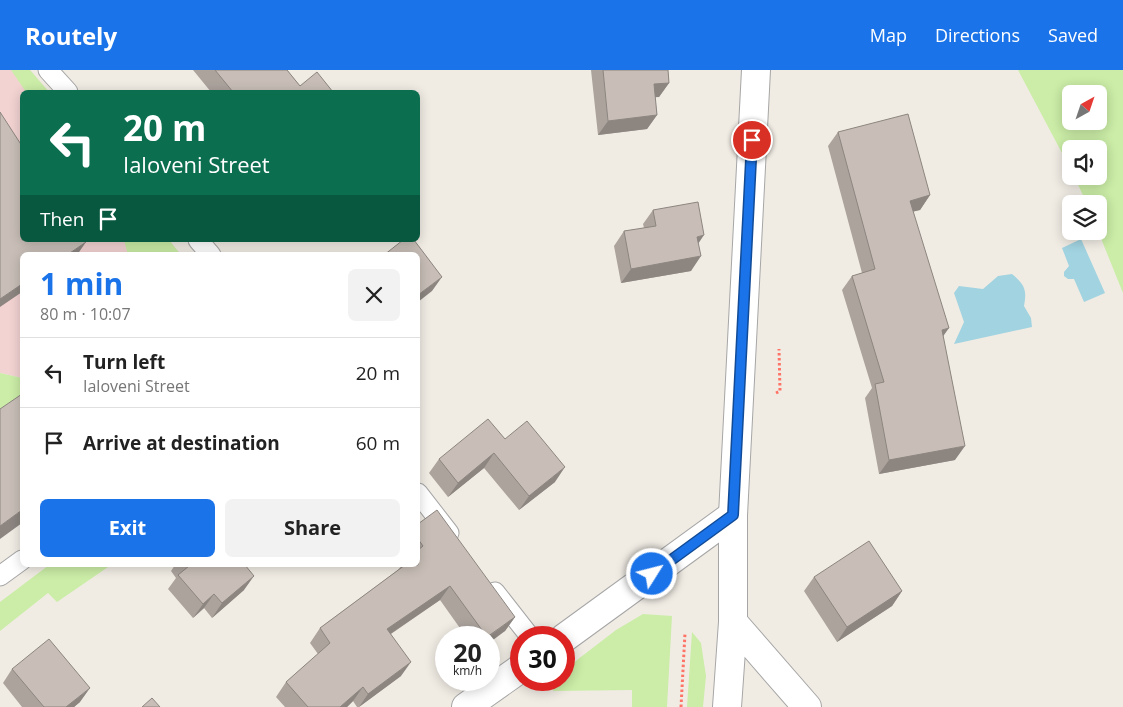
<!DOCTYPE html>
<html lang="en">
<head>
<meta charset="utf-8">
<style>
  :root { --surface:#fff; --page:#f2f2f2; --text:#222; --muted:#767676; --line:#e0e0e0; --accent:#1a73e8 }
  body { margin:0; font-family:"Open Sans",sans-serif; background:var(--page); color:var(--text); height:100vh; display:flex; flex-direction:column; font-size:19px; white-space:nowrap }
  * { box-sizing:border-box; margin:0 }
  p { font-size:16px; color:var(--muted) }
  .icon { flex:none; width:28px; height:28px; fill:none; stroke:currentColor; stroke-width:2; stroke-linecap:round; stroke-linejoin:round }
  .map { position:relative; flex:1; overflow:hidden }
  .details { position:absolute; left:20px; top:182px; width:400px; height:315px; display:flex; flex-direction:column; background:var(--surface); border-radius:8px; box-shadow:0 2px 12px #0003 }
  .details>* { flex:none }
  .top-card { position:absolute; left:20px; top:20px; width:400px; height:152px; border-radius:8px; box-shadow:0 2px 12px #0003; background:#0b6e4f; color:#fff; overflow:hidden }
  .needle { width:32px; rotate:40deg }
  .buttons { position:absolute; left:1062px; top:15px; display:grid; gap:10px }
  .buttons a { display:grid; place-items:center; width:45px; height:45px; border-radius:8px; background:var(--surface); box-shadow:0 2px 12px #0003; font-size:25px }
  .speed { position:absolute; left:435px; top:556px; display:flex; gap:10px; font-size:25px; font-weight:700; text-align:center }
  .speed>* { display:grid; place-content:center; width:65px; height:65px; border-radius:50%; background:var(--surface); box-shadow:0 2px 12px #0003; line-height:1 }
  .speed small { font-size:12px; font-weight:400 }
  .speed .limit { border:8px solid #d22; background:#fff; color:#111 }
  .pin { position:absolute; display:grid; place-items:center; width:42px; height:42px; color:#fff; margin:-21px; border:2px solid #fff; border-radius:50%; box-shadow:0 1px 5px #0007 }
  .me { position:absolute; width:55px; margin:-28px; rotate:54deg; stroke-linejoin:round; filter:drop-shadow(0 0 4px #0008) }
  .turn { display:flex; align-items:center; gap:18px; height:105px; padding:0 20px; font-size:22px }
  .turn .icon { width:65px; height:65px; stroke-width:2.5 }
  .turn b { display:block; font-size:35px; line-height:42px }
  .then { display:flex; align-items:center; height:48px; padding:0 20px; background:#0003; gap:10px; font-size:19px }
  .round { display:grid; place-items:center; flex:none; width:52px; height:52px; border-radius:8px; background:var(--page) }
  .head { display:flex; align-items:center; justify-content:space-between; height:85px; padding:0 20px }
  h1 { font-size:30px; font-weight:700; line-height:38px; color:var(--accent) }
  .button { display:flex; gap:10px; margin-top:auto; padding:10px 20px }
  .button a { flex:1; height:58px; border-radius:8px; background:var(--accent); color:#fff; font-size:20px; font-weight:700; line-height:58px; text-align:center }
  .button a+a { background:var(--page); color:var(--text) }
  ul { padding:0; list-style:none }
  li { display:flex; align-items:center; gap:15px; height:70px; padding:0 20px; border-top:1px solid var(--line) }
  li div { flex:1 }
  li b { display:block; font-size:19px }
  li em { font-style:normal }
  header { display:flex; align-items:center; gap:30px; box-sizing:border-box; height:70px; padding:0 25px; background:var(--accent); color:#fff }
  header strong { font-size:24px }
  nav { display:flex; gap:28px; margin-inline-start:auto; font-size:18px }
  .map>svg:first-child { display:block }
</style>
</head>
<body>
<header>
<strong>Routely</strong>
<nav><a>Map</a><a>Directions</a><a>Saved</a></nav>
</header>
<div class="map">
<svg width="1123" height="637" viewBox="0 0 1123 637">
  <rect width="100%" height="100%" fill="#f0ece4"/>
  <path fill="#f2d3d2" d="M 0,0 L 30,0 L 49,22 L 22,22 L 22,170 L 169,170 L 181,185 L 22,185 L 22,308 L 0,303 Z"/>
  <path fill="#cbeda7" fill-rule="evenodd" d="M 11,0 L 30,0 L 49,22 L 26,22 Z
    M 1018,0 L 1123,0 L 1123,223 L 1098,161 L 1099,134 L 1087,134 L 1074,106 L 1099,106 L 1099,79 L 1071,79 L 1071,100 ZM 1071,24 L 1099,24 L 1099,51 L 1071,51 Z
    M 124,170 L 169,170 L 181,185 L 128,185 Z
    M 0,303 L 22,308 L 22,337 L 0,352 Z
    M 49,495 L 111,495 L 57,532 L 48,523 L 0,561 L 0,532 Z
    M 643,544 L 672,546 L 667,637 L 632,637 L 632,620 L 553,621 L 556,610 L 564,610 L 564,600 L 616,560 Z
    M 692,562 L 701,573 L 706,606 L 703,637 L 687,637 Z"/>
  <path fill="#a2d3e0" d="M 1081,169 L 1105,223 L 1084,232 L 1074,209 L 1068,209 L 1064,206 L 1064,202 L 1069,196 L 1062,178 Z
    M 1012,204 C 1025,215 1027,220 1024,236 L 1031,248 L 1032,257 L 954,274 L 964,252 L 954,223 L 959,216 L 983,219 L 998,206 Z"/>
  <g fill="none" stroke-linecap="round" stroke-linejoin="round">
    <defs>
      <path id="service" d="M 48,0 L 68,22
        M 198,170 L 211,185
        M 418,423 L 449,463
        M 0,506 L 22,490
        M 495,522 L 531,568"/>
      <path id="minor" d="M 564,568 L 733,445
        M 466,637 L 521,598"/>
      <path id="tertiary" d="M 733,552 L 807,637
        M 727,637 L 733,552 L 733,445 L 756,0"/>
    </defs>
    <use href="#service" stroke="#a6a6a6" stroke-width="21"/>
    <use href="#minor" stroke="#a6a6a6" stroke-width="30"/>
    <use href="#tertiary" stroke="#a6a6a6" stroke-width="30"/>
    <path stroke="#ff7366" stroke-width="3" stroke-dasharray="2.5 2.5" stroke-linecap="butt" d="M 776,323 L 780,321 L 779,279
      M 681,637 L 685,563"/>
    <use href="#service" stroke="#fff" stroke-width="19"/>
    <use href="#minor" stroke="#fff" stroke-width="28"/>
    <use href="#tertiary" stroke="#fff" stroke-width="28"/>
  </g>
  <path fill="#aca39d" d="M 193,0 L 287,0 L 300,16 L 333,22 L 211,22 Z
    M 591,0 L 668,0 L 669,13 L 659,27 L 655,27 L 657,45 L 647,59 L 598,65 Z
    M 838,62 L 930,125 L 920,140 L 913,141 L 943,266 L 955,390 L 879,404 L 865,328 L 872,318 L 842,220 L 852,206 L 862,203 L 828,76 Z
    M 653,140 L 698,174 L 691,201 L 621,213 L 614,176 L 624,161 L 644,158 L 643,154 Z
    M 505,369 L 555,412 L 519,440 L 484,398 L 448,427 L 429,403 L 439,389 Z
    M 418,454 L 515,547 L 505,561 L 489,568 L 467,568 L 440,530 L 391,564 L 401,606 L 359,637 L 357,637 L 353,631 L 347,637 L 285,637 L 276,627 L 286,612 L 318,584 L 310,573 L 320,558 L 398,500 L 402,495 L 418,495 Z
    M 175,495 L 245,495 L 244,520 L 212,548 L 204,538 L 193,548 L 168,519 L 176,508 L 171,501 Z
    M 814,507 L 902,521 L 892,536 L 837,572 L 804,521 Z
    M 12,599 L 80,632 L 74,637 L 22,637 L 3,613 Z"/>
  <path fill="#8c8580" d="M 669,13 L 659,27 L 644,28 L 654,14 Z
    M 657,45 L 647,59 L 598,65 L 608,51 Z
    M 930,125 L 920,140 L 900,145 L 910,131 Z
    M 704,165 L 694,180 L 697,167 Z
    M 86,172 L 77,185 L 67,185 Z
    M 701,186 L 691,201 L 621,213 L 631,199 Z
    M 442,207 L 432,221 L 418,232 L 418,225 Z
    M 22,214 L 22,222 L 0,237 L 0,229 Z
    M 949,258 L 939,272 L 942,260 Z
    M 965,376 L 955,390 L 879,404 L 889,390 Z
    M 494,383 L 484,398 L 448,427 L 458,413 Z
    M 565,397 L 555,412 L 519,440 L 529,426 Z
    M 22,440 L 22,453 L 0,469 L 0,456 Z
    M 254,506 L 244,520 L 212,548 L 222,533 Z
    M 450,516 L 440,530 L 377,573 L 387,559 Z
    M 902,521 L 892,536 L 837,572 L 847,557 Z
    M 214,524 L 204,538 L 193,548 L 203,534 Z
    M 515,547 L 505,561 L 489,573 L 489,568 L 487,568 Z
    M 411,592 L 401,606 L 359,637 L 368,624 Z
    M 363,617 L 353,631 L 347,637 L 340,637 Z
    M 90,618 L 80,632 L 74,637 L 66,637 Z"/>
  <path fill="#c8beb7" stroke="#8c8580" d="M 215,0 L 287,0 L 300,16 L 317,2 L 333,22 L 233,22 Z
    M 603,0 L 668,0 L 669,13 L 654,14 L 657,45 L 608,51 Z
    M 0,42 L 22,76 L 22,170 L 85,170 L 86,172 L 67,185 L 22,185 L 22,214 L 0,229 Z
    M 908,44 L 930,125 L 910,131 L 949,258 L 942,260 L 965,376 L 889,390 L 875,314 L 884,312 L 852,206 L 875,199 L 838,62 Z
    M 698,132 L 704,165 L 697,167 L 701,186 L 631,199 L 624,161 L 656,156 L 653,140 Z
    M 403,170 L 414,170 L 442,207 L 418,225 L 418,185 L 384,185 Z
    M 22,324 L 22,440 L 0,456 L 0,339 Z
    M 488,349 L 505,369 L 527,351 L 565,397 L 529,426 L 494,383 L 458,413 L 439,389 Z
    M 437,440 L 515,547 L 487,567 L 450,516 L 387,559 L 411,592 L 368,624 L 363,617 L 340,637 L 308,637 L 286,612 L 330,573 L 320,558 L 405,495 L 418,495 L 418,480 L 423,476 L 418,469 L 418,454 Z
    M 869,471 L 902,521 L 847,557 L 814,507 Z
    M 188,495 L 245,495 L 254,506 L 222,533 L 214,524 L 203,534 L 178,505 L 189,496 Z
    M 49,569 L 90,618 L 66,637 L 44,637 L 12,599 Z
    M 152,628 L 160,637 L 142,637 Z"/>
  <g fill="none" stroke-linecap="round" stroke-linejoin="round">
    <defs>
      <path id="route" d="M 652,504 L 733,445 L 752,70"/>
    </defs>
    <use href="#route" stroke="#114b97" stroke-width="12"/>
    <use href="#route" stroke="#1a73e8" stroke-width="9"/>
  </g>
</svg>
<div class="buttons">
<a><svg class="needle" viewBox="-14 -14 28 28"><path d="M0-13l5 13h-10z" fill="#e53935"/><path d="M0 13l5-13h-10z" fill="#767676"/></svg></a>
<a><svg class="icon" aria-label="sound" viewBox="0 0 24 24"><path d="M4 9h4l5-4v14l-5-4H4zM17 9q2 3 0 6"/></svg></a>
<a><svg class="icon" aria-label="layers" viewBox="0 0 24 24"><path d="M12 4l9 5-9 5-9-5zM3 14l9 5 9-5"/></svg></a>
</div>
<div class="speed"><div>20<small>km/h</small></div><div class="limit">30</div></div>
<div class="pin" style="left:752px;top:70px;background:#d93025"><svg class="icon" aria-label="arrive" viewBox="0 0 24 24"><path d="M6 21V4h12l-3 4 3 4H6"/></svg></div>
<svg class="me" style="left:652px;top:504px" viewBox="-20 -20 40 40"><circle r="17" fill="#1a73e8" stroke="#fff" stroke-width="3"/><path d="M0-11L8 9 0 5-8 9z" fill="#fff"/></svg>
<div class="top-card">
<div class="turn"><svg class="icon" aria-label="left" viewBox="0 0 24 24"><path d="M17 20v-9H6M10 6l-5 5 5 5"/></svg><div><b>20 m</b>Ialoveni Street</div></div>
<div class="then">Then<svg class="icon" aria-label="arrive" viewBox="0 0 24 24"><path d="M6 21V4h12l-3 4 3 4H6"/></svg></div>
</div>
<section class="details">
<div class="head"><div><h1>1 min</h1><p>80 m · 10:07</p></div><a class="round"><svg class="icon" aria-label="close" viewBox="0 0 24 24"><path d="M6 6l12 12M18 6L6 18"/></svg></a></div>
<ul>
<li><svg class="icon" aria-label="left" viewBox="0 0 24 24"><path d="M17 20v-9H6M10 6l-5 5 5 5"/></svg><div><b>Turn left</b><p>Ialoveni Street</p></div><em>20 m</em></li>
<li><svg class="icon" aria-label="arrive" viewBox="0 0 24 24"><path d="M6 21V4h12l-3 4 3 4H6"/></svg><div><b>Arrive at destination</b></div><em>60 m</em></li>
</ul>
<div class="button"><a>Exit</a><a>Share</a></div>
</section>
</div>
</body>
</html>
